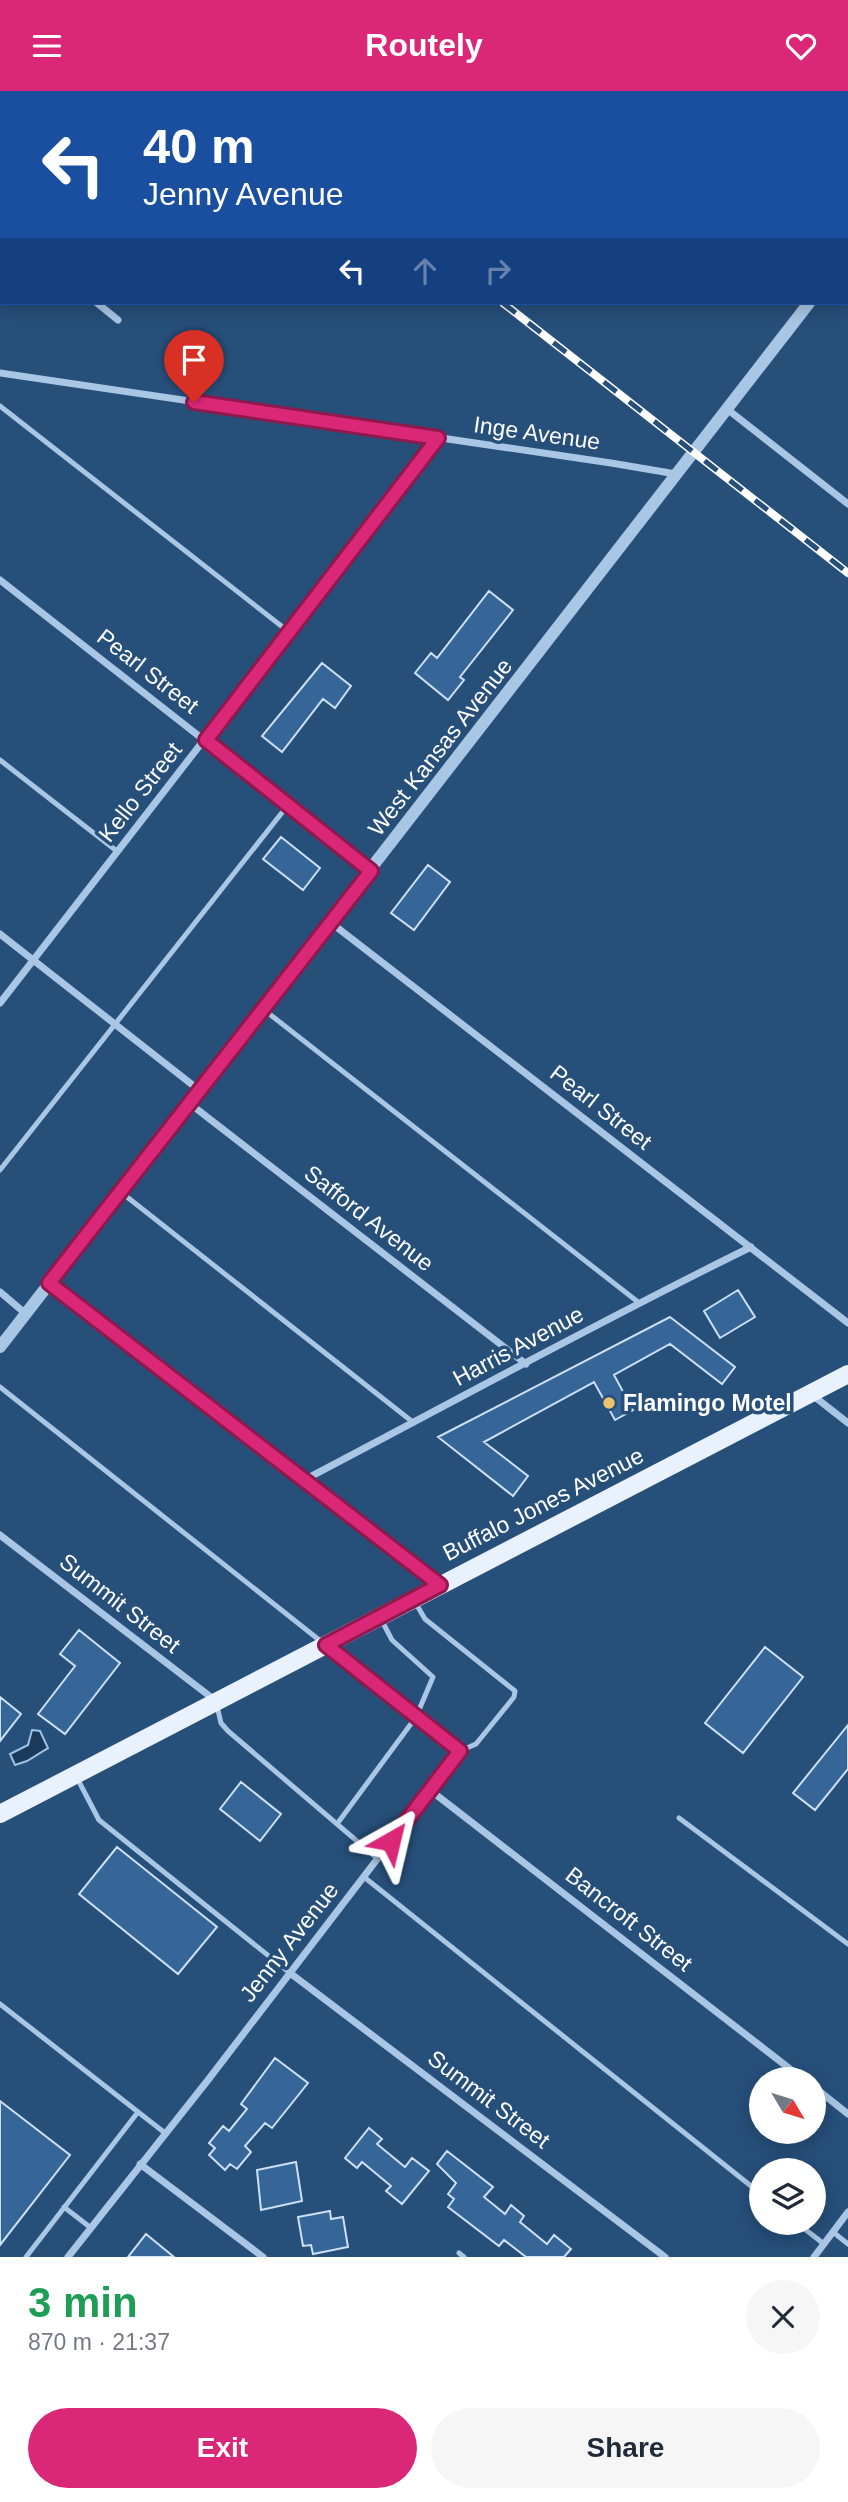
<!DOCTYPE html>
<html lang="en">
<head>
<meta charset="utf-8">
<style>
  :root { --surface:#fff; --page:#f6f6f7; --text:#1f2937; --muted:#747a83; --accent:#db2777 }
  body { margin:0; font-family:Helvetica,sans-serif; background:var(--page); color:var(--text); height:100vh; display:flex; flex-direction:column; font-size:26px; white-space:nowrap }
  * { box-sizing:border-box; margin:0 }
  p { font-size:23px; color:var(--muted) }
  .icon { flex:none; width:38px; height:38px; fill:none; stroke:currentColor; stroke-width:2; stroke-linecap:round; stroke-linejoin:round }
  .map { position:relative; height:2166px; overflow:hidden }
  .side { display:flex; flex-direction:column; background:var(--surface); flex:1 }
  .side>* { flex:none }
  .guide { position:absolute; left:0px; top:0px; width:849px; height:214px; box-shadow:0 4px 18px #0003; background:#1a4fa0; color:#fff; overflow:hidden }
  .needle { width:46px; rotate:128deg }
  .fabs { position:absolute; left:749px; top:1976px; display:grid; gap:14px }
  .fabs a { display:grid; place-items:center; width:77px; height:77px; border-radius:50%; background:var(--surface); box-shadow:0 4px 18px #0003; font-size:35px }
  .pin { position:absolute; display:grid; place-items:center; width:60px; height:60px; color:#fff; margin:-72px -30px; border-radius:50% 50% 50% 0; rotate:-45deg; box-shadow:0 0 7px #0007 }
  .pin .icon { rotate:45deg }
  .me { position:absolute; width:77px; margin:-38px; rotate:37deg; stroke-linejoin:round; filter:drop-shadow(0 0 5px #0008) }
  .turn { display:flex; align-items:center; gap:24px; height:147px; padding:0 28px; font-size:32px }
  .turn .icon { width:91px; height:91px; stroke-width:2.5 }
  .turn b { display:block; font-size:49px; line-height:60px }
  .lanes { display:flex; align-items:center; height:66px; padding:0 28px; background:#0003; justify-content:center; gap:35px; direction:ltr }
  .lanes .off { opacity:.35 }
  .round { display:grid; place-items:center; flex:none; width:74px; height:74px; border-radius:37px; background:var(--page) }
  .overview { display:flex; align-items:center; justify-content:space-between; height:119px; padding:0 28px }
  h1 { font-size:42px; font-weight:700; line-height:52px; color:#1e9e55 }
  .primary-button { display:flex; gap:14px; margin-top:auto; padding:14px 28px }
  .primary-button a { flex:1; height:80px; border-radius:42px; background:var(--accent); color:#fff; font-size:28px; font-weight:700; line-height:80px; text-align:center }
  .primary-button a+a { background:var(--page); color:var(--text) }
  header { display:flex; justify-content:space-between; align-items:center; height:91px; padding:0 28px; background:var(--accent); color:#fff; font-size:32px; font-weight:700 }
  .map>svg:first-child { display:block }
</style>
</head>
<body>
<header><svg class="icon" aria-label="menu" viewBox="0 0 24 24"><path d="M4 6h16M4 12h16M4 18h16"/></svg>Routely<svg class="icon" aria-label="heart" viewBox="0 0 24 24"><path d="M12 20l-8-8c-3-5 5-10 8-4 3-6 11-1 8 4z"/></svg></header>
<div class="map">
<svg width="848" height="2166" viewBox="0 0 848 2166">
  <rect width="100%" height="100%" fill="#264f7a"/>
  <path fill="#1a395b" stroke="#9ec2e4" stroke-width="2" d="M 32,1639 L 40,1640 L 48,1657 L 27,1670 L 15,1674 L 10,1663 L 28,1654 Z"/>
  <path fill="#366697" stroke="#ccdff3" stroke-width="2" d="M 489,500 L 513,519 L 460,586 L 464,589 L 448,609 L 415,582 L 431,562 L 437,567 Z
    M 322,572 L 351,595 L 335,617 L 323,608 L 282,661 L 262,645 Z
    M 281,746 L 320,777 L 303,799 L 263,768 Z
    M 428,774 L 450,791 L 414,839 L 391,822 Z
    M 738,1199 L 755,1226 L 720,1247 L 704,1220 Z
    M 670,1226 L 735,1276 L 722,1293 L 670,1253 L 614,1284 L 633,1319 L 615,1329 L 594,1291 L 484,1351 L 528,1385 L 513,1405 L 438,1346 Z
    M 79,1539 L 120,1572 L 65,1643 L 38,1623 L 75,1575 L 60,1563 Z
    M 765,1556 L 803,1586 L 743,1662 L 705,1632 Z
    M 0,1606 L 21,1623 L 0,1650 Z
    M 848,1634 L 848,1678 L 815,1719 L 793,1702 Z
    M 241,1691 L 281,1723 L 260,1750 L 220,1718 Z
    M 117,1756 L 217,1836 L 178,1883 L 79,1803 Z
    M 275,1967 L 308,1992 L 272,2037 L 265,2032 L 245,2055 L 251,2061 L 237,2078 L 230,2073 L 225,2079 L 209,2064 L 215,2057 L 209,2052 L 223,2035 L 229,2040 L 247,2018 L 241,2013 Z
    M 0,2010 L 70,2064 L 0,2154 Z
    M 369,2037 L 382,2048 L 377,2053 L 405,2076 L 412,2067 L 429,2080 L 402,2113 L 386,2100 L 391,2095 L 362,2071 L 357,2077 L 345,2067 Z
    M 447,2060 L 493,2096 L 484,2106 L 505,2123 L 511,2114 L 524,2125 L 520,2131 L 547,2153 L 554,2144 L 571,2158 L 564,2166 L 526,2166 L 504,2149 L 499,2155 L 448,2116 L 454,2108 L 448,2103 L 456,2092 L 437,2073 Z
    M 296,2071 L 302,2110 L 261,2119 L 257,2079 Z
    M 330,2120 L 331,2128 L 343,2126 L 348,2156 L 313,2163 L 311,2154 L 303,2155 L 298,2126 Z
    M 146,2143 L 174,2166 L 128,2166 Z"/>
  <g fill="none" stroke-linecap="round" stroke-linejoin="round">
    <path stroke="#a9c6e4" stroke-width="5" d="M 0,315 L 289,541
      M 0,669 L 118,761
      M 263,918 L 638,1211
      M 0,1079 L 288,714
      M 122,1102 L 414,1332
      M 0,1296 L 323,1552
      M 415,1511 L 425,1528 L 515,1600 L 514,1606 L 476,1653 L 460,1660
      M 217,1615 L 221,1632 L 228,1640 L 378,1768
      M 76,1685 L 99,1729 L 290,1882
      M 679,1727 L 848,1853
      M 337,1733 L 416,1626 L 433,1586 L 392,1549 L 382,1530
      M 364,1786 L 761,2103
      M 0,1913 L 165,2042
      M 64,2116 L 91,2137
      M 797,2132 L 824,2153
      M 833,2141 L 848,2153
      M 459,2162 L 464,2166
      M 26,2166 L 138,2021"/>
    <path stroke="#a9c6e4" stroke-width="7" d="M 217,0 L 219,2
      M 0,4 L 2,2
      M 0,136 L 2,138
      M 97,212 L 118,229
      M 0,282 L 611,372 L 676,383
      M 727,318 L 848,413
      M 0,489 L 371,780
      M 330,831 L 848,1232
      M 0,843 L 199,999
      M 0,912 L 438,347
      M 189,1012 L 526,1273
      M 49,1192 L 440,1493
      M 0,1201 L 26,1223
      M 811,1303 L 848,1332
      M 304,1389 C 453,1311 600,1230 751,1156
      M 0,1444 L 216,1610
      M 430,1699 L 803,1988
      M 290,1882 L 665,2166
      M 814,1996 L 848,2023
      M 140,2073 L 263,2166
      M 68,2166 L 208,1989 L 460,1660 L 328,1556
      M 814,2166 L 848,2121"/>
    <path stroke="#a9c6e4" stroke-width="12" d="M 847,163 L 848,162
      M 0,1256 L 809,212"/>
    <path stroke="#e9f1fc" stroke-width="18" d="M 0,1723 L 848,1283"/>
    <defs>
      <path id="rail" d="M 233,0 L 235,2
        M 503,212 L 848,482"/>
    </defs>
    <use href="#rail" stroke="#fff" stroke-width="8"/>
    <use href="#rail" stroke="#264f7a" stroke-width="5" stroke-dasharray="16" stroke-linecap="butt"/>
  </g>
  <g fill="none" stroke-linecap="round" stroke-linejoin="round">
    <defs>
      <path id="route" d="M 194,311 L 438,347 L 206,649 L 371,780 L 49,1192 L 440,1494 L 326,1554 L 460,1660 L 391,1750"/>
    </defs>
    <use href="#route" stroke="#8e194d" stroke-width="18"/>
    <use href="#route" stroke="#db2777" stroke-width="12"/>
  </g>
  <circle fill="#edc26e" stroke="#264f7a" stroke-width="2.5" cx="609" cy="1312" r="7"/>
  <g text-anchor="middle" stroke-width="7" stroke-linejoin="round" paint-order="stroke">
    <g font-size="23" fill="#fff" stroke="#264f7a">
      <text transform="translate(537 342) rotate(8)" y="8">Inge Avenue</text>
      <text transform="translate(148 580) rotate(38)" y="8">Pearl Street</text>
      <text transform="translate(440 656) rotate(-52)" y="8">West Kansas Avenue</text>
      <text transform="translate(140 701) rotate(-52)" y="8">Kello Street</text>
      <text transform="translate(601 1016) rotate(38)" y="8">Pearl Street</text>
      <text transform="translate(369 1127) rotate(38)" y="8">Safford Avenue</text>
      <text transform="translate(518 1255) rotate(-28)" y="8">Harris Avenue</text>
      <text transform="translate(543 1413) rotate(-27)" y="8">Buffalo Jones Avenue</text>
      <text transform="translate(120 1512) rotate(38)" y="8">Summit Street</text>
      <text transform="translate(629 1828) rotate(38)" y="8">Bancroft Street</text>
      <text transform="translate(289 1851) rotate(-52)" y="8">Jenny Avenue</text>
      <text transform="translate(489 2008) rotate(37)" y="8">Summit Street</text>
    </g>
    <g font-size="23" font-weight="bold" fill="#fff" stroke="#264f7a" text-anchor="start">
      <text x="623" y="1320">Flamingo Motel</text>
    </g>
  </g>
</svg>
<div class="fabs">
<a><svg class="needle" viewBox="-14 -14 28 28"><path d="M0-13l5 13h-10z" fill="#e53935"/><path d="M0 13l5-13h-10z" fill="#747a83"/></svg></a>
<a><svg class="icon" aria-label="layers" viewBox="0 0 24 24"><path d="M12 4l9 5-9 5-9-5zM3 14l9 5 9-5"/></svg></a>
</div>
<div class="pin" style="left:194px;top:311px;background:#d93025"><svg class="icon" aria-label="arrive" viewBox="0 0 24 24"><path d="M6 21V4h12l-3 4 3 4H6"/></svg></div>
<svg class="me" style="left:391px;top:1750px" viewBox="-20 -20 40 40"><path d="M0-17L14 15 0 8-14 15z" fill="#db2777" stroke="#fff" stroke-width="4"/></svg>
<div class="guide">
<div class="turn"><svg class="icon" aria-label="left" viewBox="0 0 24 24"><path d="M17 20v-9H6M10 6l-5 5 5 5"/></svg><div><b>40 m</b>Jenny Avenue</div></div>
<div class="lanes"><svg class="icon" aria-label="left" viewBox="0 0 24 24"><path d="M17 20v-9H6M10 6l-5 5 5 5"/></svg><svg class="icon off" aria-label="ahead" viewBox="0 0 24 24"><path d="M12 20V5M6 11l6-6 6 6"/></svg><svg class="icon off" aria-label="right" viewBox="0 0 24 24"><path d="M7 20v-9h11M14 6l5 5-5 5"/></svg></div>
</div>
</div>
<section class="side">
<div class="overview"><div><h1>3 min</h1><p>870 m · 21:37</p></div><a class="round"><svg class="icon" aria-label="close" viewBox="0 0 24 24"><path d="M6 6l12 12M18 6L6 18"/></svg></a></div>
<div class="primary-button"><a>Exit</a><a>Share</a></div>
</section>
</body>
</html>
